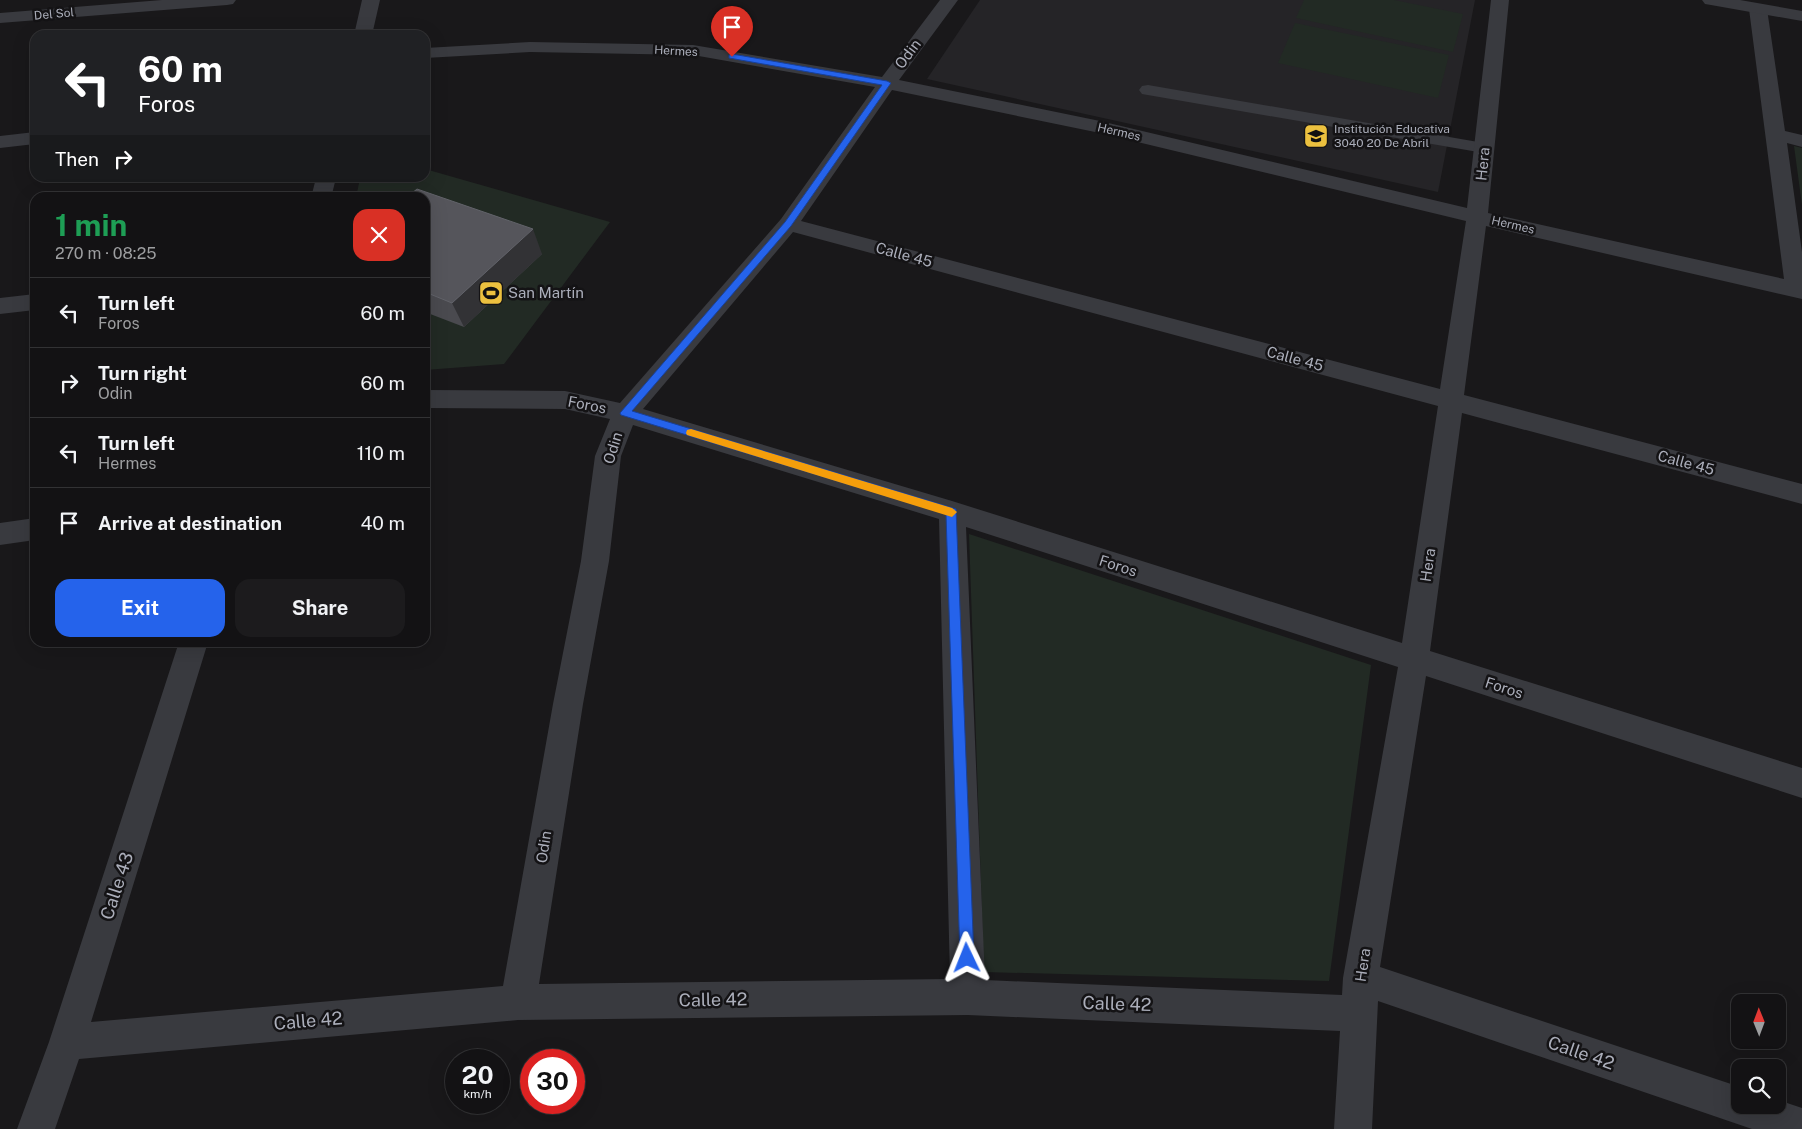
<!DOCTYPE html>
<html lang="en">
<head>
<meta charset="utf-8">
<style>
  :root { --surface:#131214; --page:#1c1b1d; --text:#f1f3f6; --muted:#9d9ea0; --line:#323234; --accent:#2563eb }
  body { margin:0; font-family:"Public Sans",sans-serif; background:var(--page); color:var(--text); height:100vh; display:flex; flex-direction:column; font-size:19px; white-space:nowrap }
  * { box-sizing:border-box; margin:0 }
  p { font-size:16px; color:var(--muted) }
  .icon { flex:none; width:28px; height:28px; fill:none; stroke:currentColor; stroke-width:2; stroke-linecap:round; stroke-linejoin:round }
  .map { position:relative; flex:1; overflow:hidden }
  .details { position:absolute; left:30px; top:192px; width:400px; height:455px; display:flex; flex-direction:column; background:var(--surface); border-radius:15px; box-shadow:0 5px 20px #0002,0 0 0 1px var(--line) }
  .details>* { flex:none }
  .banner { position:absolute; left:30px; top:30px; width:400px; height:152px; border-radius:15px; box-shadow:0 5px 20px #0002,0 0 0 1px var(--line); background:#202124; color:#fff; overflow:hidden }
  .needle { width:32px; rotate:359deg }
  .fabs { position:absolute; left:1731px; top:994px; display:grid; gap:10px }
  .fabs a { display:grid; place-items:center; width:55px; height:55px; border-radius:10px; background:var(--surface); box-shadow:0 5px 20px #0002,0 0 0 1px var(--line); font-size:25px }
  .speed { position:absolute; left:445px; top:1049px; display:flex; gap:10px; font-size:25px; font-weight:700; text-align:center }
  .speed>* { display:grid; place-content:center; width:65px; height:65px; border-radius:50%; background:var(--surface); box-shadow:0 5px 20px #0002,0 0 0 1px var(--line); line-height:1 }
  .speed small { font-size:12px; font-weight:400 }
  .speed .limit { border:8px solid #d22; background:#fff; color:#111 }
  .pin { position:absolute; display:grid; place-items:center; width:42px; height:42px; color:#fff; margin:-51px -21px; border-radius:50% 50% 50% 0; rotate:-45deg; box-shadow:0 0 5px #0007 }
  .pin .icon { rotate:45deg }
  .me { position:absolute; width:55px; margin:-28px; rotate:358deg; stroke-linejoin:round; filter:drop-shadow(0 0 4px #0008) }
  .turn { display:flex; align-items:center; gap:18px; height:105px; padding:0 25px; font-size:22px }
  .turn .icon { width:65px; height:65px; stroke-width:2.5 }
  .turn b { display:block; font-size:35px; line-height:42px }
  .then { display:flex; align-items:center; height:48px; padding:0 25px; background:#0003; gap:10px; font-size:19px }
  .round { display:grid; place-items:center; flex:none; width:52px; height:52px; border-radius:15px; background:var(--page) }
  .headline { display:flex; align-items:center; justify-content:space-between; height:85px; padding:0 25px }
  h1 { font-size:30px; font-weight:700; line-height:38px; color:#1e9e55 }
  .button { display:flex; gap:10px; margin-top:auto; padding:10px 25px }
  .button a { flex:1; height:58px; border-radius:15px; background:var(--accent); color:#fff; font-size:20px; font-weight:700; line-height:58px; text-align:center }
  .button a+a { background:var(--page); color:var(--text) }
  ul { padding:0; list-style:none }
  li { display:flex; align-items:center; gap:15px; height:70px; padding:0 25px; border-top:1px solid var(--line) }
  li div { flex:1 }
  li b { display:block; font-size:19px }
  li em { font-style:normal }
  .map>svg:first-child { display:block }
</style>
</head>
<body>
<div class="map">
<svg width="1802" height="1129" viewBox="0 0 1802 1129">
  <rect width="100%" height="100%" fill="#19181a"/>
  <path fill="#252427" d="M 980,0 L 1475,0 L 1438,192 L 927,79 Z"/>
  <path fill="#222a24" d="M 1304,0 L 1394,0 L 1463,14 L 1453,52 L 1296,18 Z
    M 1295,23 L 1449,55 L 1438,98 L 1278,63 Z
    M 1794,146 L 1802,148 L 1802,205 Z
    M 425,169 L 610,222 L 504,364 L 425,370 L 425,198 L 356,198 L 360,178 L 425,178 Z
    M 969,534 L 1371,665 L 1329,981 L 984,972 Z"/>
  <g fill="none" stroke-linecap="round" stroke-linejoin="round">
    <path fill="#393a3f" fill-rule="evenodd" d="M 1148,85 L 1484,143 L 1490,144 L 1493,148 L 1490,152 L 1484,153 L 1142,94 L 1139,90 L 1142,86 Z"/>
    <path fill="#393a3f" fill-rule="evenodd" d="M 162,0 L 236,0 L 233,4 L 227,5 L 0,23 L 0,13 Z
      M 362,0 L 380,0 L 372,35 L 354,35 Z
      M 940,0 L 958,0 L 899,80 L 1100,121 L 1467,208 L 1491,0 L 1509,0 L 1488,213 L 1784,279 L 1749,9 L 1752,5 L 1758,4 L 1764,5 L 1767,9 L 1785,131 L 1802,135 L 1802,147 L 1787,143 L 1802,252 L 1802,299 L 1486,226 L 1464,395 L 1802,484 L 1802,504 L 1462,413 L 1430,651 L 1802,768 L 1802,798 L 1426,676 L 1380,967 L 1740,1087 L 1740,1105 L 1778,1105 L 1778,1100 L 1802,1108 L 1802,1129 L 1752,1129 L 1378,1001 L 1372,1129 L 1334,1129 L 1340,1031 L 968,1015 L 518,1020 L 79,1059 L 55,1129 L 17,1129 L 49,1042 L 179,642 L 208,642 L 91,1022 L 503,986 L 553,704 L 581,561 L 595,456 L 610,419 L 565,409 L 425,408 L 425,390 L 565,391 L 620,403 L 781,219 L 875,87 L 693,55 L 530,52 L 425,58 L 425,48 L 530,42 L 693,45 L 882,77 ZM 892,90 L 1100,133 L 1466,221 L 1440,389 L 801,221 ZM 793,232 L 1438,406 L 1402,643 L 952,501 L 643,409 ZM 633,425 L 939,519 L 950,979 L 539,984 L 583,704 L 609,561 L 621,456 ZM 966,527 L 1398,667 L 1343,978 L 1342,995 L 985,980 Z
      M 35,132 L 35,144 L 0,148 L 0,136 Z
      M 316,178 L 336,178 L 331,198 L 311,198 Z
      M 35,294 L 35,310 L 0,314 L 0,298 Z
      M 35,518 L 35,540 L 0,545 L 0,523 Z"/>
    <path fill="#393a3f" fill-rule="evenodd" d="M 1702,0 L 1740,0 L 1802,11 L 1802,21 L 1711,5 L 1705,4 Z"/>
  </g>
  <path fill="#4a4a4f" d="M 425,198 L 542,254 L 464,327 L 425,312 Z"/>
  <path fill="#323235" d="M 533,229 L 542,254 L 464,327 L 452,303 Z"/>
  <path fill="#55555b" stroke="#62636a" d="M 417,189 L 533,229 L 452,303 L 425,292 L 425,198 L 406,198 Z"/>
  <path fill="#2563eb" stroke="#184099" d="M 732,54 L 887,81 L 891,83 L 791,226 L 632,411 L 956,509 L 974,958 L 972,963 L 967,965 L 962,963 L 960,958 L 946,514 L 621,415 L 620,413 L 785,222 L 882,85 L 729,58 L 729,55 Z"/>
  <path fill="#f59e0b" d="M 691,429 L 952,508 L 957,512 L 952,517 L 687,435 L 686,433 L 687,430 Z"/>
  <defs>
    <symbol id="school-square" viewBox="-11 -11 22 22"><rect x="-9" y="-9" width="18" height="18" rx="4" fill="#ecc13f" stroke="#141315"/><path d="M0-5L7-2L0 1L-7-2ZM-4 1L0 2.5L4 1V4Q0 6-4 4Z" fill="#111"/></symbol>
    <symbol id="stadium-square" viewBox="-11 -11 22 22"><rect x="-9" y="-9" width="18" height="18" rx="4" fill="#ecc13f" stroke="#141315"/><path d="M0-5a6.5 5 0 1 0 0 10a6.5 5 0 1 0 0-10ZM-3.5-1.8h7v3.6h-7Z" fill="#111"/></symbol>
  </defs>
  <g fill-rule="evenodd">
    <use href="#school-square" x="1302" y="122" width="28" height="28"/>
    <use href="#stadium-square" x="477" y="279" width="28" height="28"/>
  </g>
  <g text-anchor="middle" stroke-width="5" stroke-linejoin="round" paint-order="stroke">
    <g font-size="12" fill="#abaeba" stroke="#141315">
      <text transform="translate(54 14) rotate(-5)" y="4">Del Sol</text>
      <text transform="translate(676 51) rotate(3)" y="4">Hermes</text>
      <text transform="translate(1119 132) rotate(13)" y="4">Hermes</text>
      <text transform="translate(1513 225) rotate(13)" y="4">Hermes</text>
    </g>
    <g font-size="12" fill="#abaeba" stroke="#141315" text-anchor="start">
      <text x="1334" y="133">Institución Educativa<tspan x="1334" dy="14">3040 20 De Abril</tspan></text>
    </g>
    <g font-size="15" fill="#abaeba" stroke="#141315">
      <text transform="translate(908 54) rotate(-53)" y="5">Odin</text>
      <text transform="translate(1483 164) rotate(-84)" y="5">Hera</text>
      <text transform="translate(904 255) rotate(15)" y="5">Calle 45</text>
      <text transform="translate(1295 359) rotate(15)" y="5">Calle 45</text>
      <text transform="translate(587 405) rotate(11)" y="5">Foros</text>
      <text transform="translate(613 448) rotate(-73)" y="5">Odin</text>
      <text transform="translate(1686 463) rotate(15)" y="5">Calle 45</text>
      <text transform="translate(1428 565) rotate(-82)" y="5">Hera</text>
      <text transform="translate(1118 566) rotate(18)" y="5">Foros</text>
      <text transform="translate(1504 688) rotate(18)" y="5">Foros</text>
      <text transform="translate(544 847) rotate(-81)" y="5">Odin</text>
      <text transform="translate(1363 965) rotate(-82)" y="5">Hera</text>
    </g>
    <g font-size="15" fill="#abaeba" stroke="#141315" text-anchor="start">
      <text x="508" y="298">San Martín</text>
    </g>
    <g font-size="18" fill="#abaeba" stroke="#141315">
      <text transform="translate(117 886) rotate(-72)" y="6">Calle 43</text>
      <text transform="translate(713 1000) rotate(-1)" y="6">Calle 42</text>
      <text transform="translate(1117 1004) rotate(2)" y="6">Calle 42</text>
      <text transform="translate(308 1021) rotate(-5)" y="6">Calle 42</text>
      <text transform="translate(1581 1053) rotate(19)" y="6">Calle 42</text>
    </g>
  </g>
</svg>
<div class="fabs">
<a><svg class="needle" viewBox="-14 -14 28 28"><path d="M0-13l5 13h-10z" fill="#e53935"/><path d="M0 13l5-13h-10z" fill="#9d9ea0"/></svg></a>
<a><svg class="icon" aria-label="search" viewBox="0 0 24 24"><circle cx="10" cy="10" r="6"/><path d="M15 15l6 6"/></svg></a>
</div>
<div class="speed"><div>20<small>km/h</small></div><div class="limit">30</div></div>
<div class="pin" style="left:732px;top:57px;background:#d93025"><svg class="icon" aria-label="arrive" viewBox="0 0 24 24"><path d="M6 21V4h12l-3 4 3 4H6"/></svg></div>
<svg class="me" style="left:967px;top:958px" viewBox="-20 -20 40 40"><path d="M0-17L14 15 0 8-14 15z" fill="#2563eb" stroke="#fff" stroke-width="4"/></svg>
<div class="banner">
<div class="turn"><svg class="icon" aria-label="left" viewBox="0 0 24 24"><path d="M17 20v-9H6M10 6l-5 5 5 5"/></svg><div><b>60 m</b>Foros</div></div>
<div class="then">Then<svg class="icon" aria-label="right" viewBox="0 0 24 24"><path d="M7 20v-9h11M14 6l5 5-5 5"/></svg></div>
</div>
<section class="details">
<div class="headline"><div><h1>1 min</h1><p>270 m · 08:25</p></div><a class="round" style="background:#d93025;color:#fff"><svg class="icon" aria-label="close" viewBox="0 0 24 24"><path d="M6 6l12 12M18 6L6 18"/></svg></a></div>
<ul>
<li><svg class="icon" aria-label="left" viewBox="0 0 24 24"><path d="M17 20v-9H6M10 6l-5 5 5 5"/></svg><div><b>Turn left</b><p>Foros</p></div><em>60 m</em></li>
<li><svg class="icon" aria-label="right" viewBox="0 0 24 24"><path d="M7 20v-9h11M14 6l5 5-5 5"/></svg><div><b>Turn right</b><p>Odin</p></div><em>60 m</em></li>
<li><svg class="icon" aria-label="left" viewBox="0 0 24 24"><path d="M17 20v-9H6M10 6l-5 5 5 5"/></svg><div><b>Turn left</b><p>Hermes</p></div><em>110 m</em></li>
<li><svg class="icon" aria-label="arrive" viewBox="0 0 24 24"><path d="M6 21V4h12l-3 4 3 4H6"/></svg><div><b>Arrive at destination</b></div><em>40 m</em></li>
</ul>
<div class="button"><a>Exit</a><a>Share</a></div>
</section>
</div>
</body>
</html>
